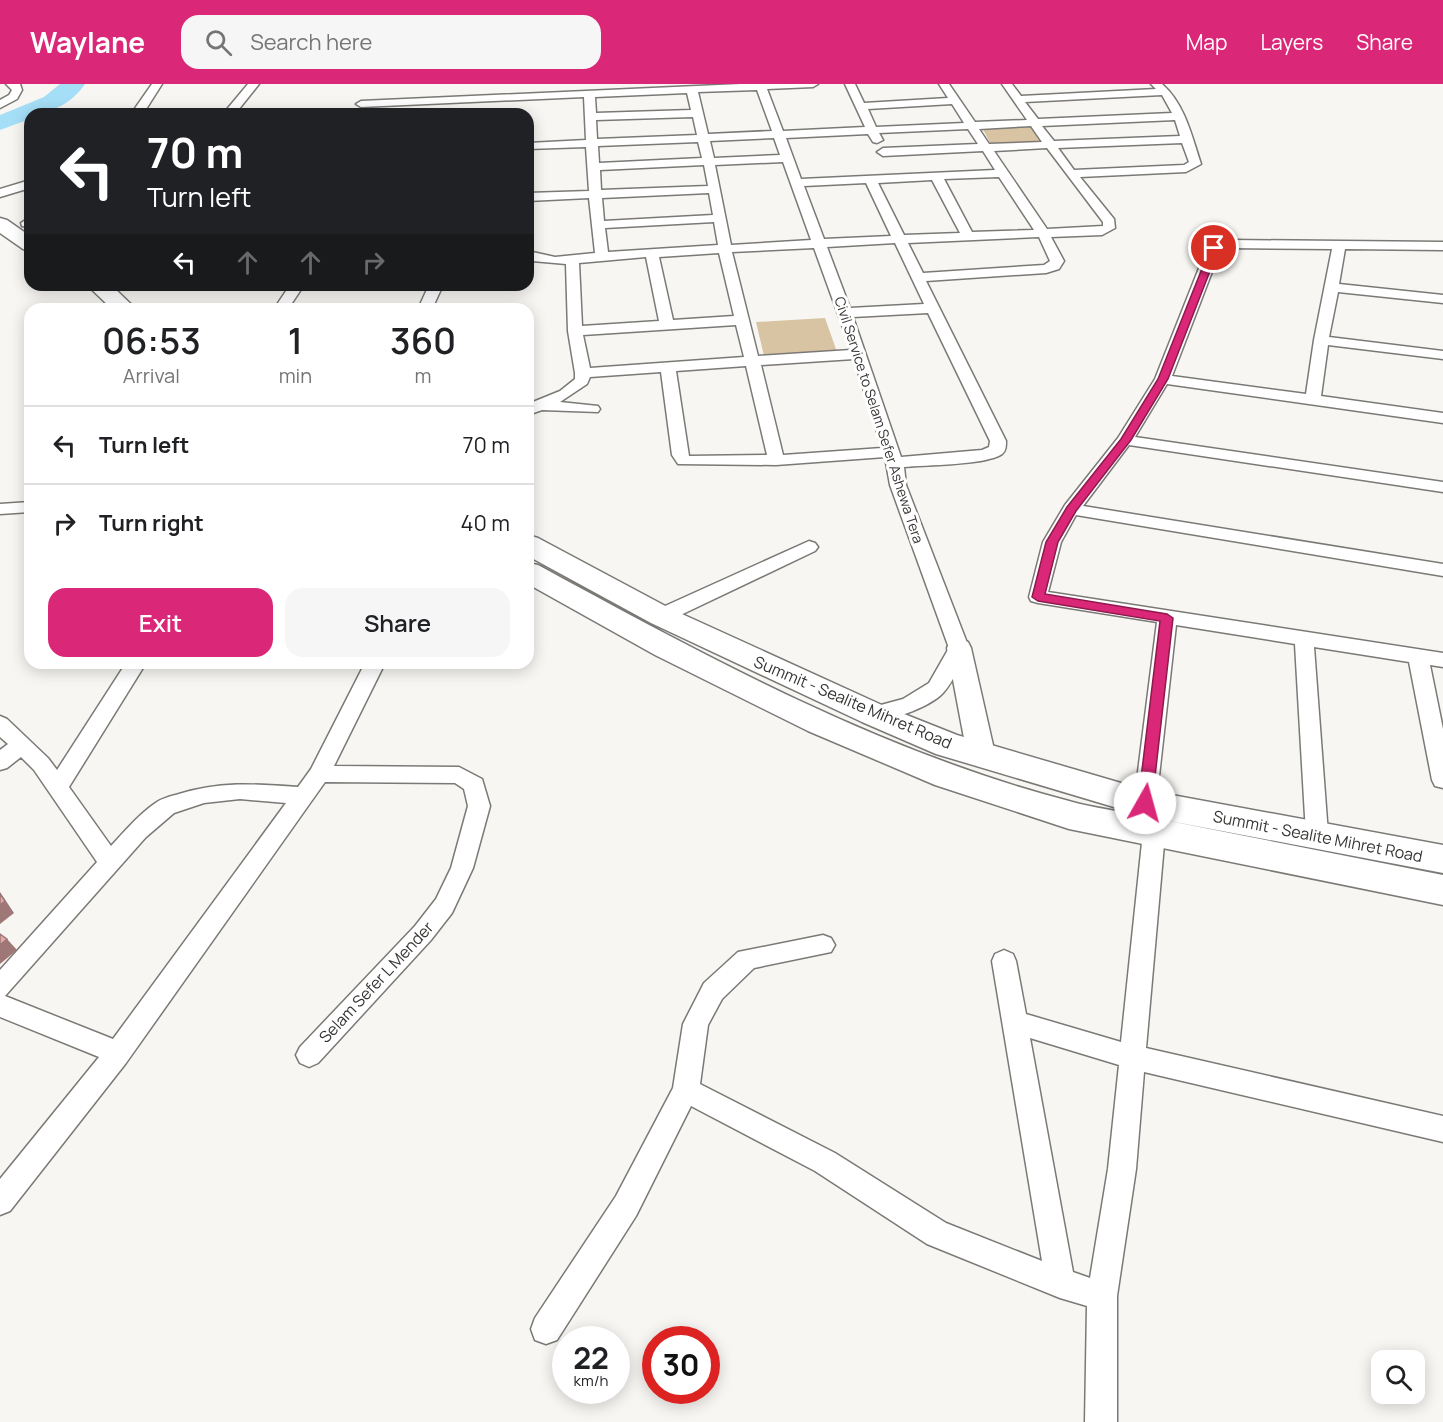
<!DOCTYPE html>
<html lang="en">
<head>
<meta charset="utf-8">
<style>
  :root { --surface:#fff; --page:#f6f6f6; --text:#202124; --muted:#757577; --line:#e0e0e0; --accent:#db2777 }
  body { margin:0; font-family:Manrope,sans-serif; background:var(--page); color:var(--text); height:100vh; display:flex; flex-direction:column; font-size:22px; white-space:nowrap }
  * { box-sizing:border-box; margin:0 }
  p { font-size:20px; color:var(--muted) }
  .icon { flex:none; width:33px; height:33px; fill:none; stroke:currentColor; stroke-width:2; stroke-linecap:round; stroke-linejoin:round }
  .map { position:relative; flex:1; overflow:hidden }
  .drawer { position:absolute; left:24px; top:219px; width:510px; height:366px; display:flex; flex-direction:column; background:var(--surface); border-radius:18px; box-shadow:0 3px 15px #0003 }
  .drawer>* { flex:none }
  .banner { position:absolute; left:24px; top:24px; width:510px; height:183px; border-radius:18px; box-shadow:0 3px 15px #0003; background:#202124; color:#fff; overflow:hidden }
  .tools { position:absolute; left:1371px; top:1266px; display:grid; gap:12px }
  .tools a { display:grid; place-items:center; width:54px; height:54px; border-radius:12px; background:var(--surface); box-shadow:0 3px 15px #0003; font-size:30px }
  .speed { position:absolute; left:552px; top:1242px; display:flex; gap:12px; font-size:30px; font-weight:700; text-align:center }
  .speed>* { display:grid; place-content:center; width:78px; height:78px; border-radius:50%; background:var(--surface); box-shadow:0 3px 15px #0003; line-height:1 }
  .speed small { font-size:15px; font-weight:400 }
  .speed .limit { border:9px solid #d22; background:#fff; color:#111 }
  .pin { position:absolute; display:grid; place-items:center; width:51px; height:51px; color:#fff; margin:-26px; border:3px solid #fff; border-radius:50%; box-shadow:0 2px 6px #0007 }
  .me { position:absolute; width:66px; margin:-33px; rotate:7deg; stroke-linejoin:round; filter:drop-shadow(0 0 4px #0008) }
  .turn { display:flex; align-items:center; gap:21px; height:126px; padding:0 24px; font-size:27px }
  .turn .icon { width:78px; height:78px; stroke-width:2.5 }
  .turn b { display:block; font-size:42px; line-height:51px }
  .lanes { display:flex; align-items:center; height:57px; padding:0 24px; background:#0003; justify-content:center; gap:30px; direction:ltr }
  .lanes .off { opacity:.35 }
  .eta { display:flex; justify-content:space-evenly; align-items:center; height:102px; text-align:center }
  .eta b { font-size:36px; font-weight:600; line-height:42px }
  .action { display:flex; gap:12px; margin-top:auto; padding:12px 24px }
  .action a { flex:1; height:69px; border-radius:18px; background:var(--accent); color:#fff; font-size:24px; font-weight:600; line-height:69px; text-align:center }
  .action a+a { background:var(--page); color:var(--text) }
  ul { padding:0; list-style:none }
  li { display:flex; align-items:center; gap:18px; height:78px; padding:0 24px; border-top:2px solid var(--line) }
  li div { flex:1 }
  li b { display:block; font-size:22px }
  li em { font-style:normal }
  header { display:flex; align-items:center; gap:36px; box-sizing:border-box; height:84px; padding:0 30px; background:var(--accent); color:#fff }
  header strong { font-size:28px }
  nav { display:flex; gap:33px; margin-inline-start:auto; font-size:21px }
  .search { width:420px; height:54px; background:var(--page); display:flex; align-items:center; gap:15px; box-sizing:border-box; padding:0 21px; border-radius:18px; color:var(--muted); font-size:22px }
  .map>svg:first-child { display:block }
</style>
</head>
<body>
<header>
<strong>Waylane</strong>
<div class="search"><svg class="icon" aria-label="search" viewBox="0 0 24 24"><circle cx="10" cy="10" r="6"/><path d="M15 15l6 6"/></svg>Search here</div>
<nav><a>Map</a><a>Layers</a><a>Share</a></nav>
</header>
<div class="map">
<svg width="1443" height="1338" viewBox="0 0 1443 1338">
  <rect width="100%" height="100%" fill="#f8f6f2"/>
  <path fill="#d8c4a2" d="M 1030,38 L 1047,60 L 992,62 L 981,42 Z
    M 825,234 L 837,268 L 764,272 L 756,238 Z"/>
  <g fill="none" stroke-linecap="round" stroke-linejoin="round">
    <path fill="#a5dff7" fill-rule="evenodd" d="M 60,0 L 85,0 C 73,18 52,30 30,30 L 30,35 L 0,46 L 0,31 L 44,13 Z"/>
    <defs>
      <path id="minor" d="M 6,0 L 20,0 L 22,6 L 17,15 L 0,24 L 0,16 L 9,11 L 12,6 Z
        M 152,0 L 162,0 L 143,30 L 131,30 Z
        M 248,0 L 259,0 L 235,30 L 223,30 Z
        M 741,0 L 818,0 L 813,3 L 767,5 L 783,47 L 865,43 L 845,0 L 855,0 L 864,19 L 948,14 L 939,0 L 949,0 L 975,38 L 1027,36 L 1002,0 L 1012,0 L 1021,12 L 1156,5 L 1151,0 L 1162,0 C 1185,20 1192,53 1201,80 L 1186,88 L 1080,93 L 1114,135 L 1115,144 L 1102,151 L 1051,153 L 1064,177 L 1059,185 L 1046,189 L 926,197 L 1006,357 C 1006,362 1006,367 1002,370 C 987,381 925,381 904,383 L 906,401 L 969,564 C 961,578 954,597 943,609 C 930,623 884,641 866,635 L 863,630 L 866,625 L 903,615 L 929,599 L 949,564 L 890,401 L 885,373 L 776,381 L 678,380 L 672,371 L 661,288 L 590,293 L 587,300 L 560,318 L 598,322 L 600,325 L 598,328 L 542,326 L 528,331 L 528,320 L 560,307 L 575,295 L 575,289 L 568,247 L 566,180 L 532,177 L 528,176 L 528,167 L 555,173 L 595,169 L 589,114 L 528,117 L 528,109 L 589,107 L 586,63 L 528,65 L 528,59 L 586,56 L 584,13 L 361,23 L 356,20 L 361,17 ZM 757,6 L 772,47 L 708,50 L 698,8 ZM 687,9 L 691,26 L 596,29 L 595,13 ZM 1162,11 L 1172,29 L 1038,35 L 1025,18 ZM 952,20 L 964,39 L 876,43 L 868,25 ZM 693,33 L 697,51 L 597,55 L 596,36 ZM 1175,36 L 1180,52 L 1054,57 L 1042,42 ZM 1031,42 L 1042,58 L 989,60 L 979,45 ZM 968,45 L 978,60 L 883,64 L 877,68 L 883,72 L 983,67 L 995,86 L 801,95 L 786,54 L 868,50 L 873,58 L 877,59 L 883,56 L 879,49 ZM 774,54 L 780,71 L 714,74 L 710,57 ZM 698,58 L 702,74 L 599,79 L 598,62 ZM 1182,59 L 1189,78 L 1184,81 L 1074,86 L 1058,64 ZM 1047,64 L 1103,138 L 1103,142 L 1047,145 L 994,67 ZM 783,78 L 811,156 L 731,161 L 715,81 ZM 704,81 L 708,102 L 601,106 L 600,86 ZM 999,93 L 1034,146 L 972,148 L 944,95 ZM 932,96 L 960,149 L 904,151 L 878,99 ZM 866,99 L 891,152 L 824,155 L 804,102 ZM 709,109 L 713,131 L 604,137 L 602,114 ZM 714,138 L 718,161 L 608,168 L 605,144 ZM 1039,153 L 1050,177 L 1044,181 L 923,189 L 908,159 ZM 895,159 L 924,220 L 850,224 L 827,163 ZM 814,164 L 851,266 L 758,272 L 732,168 ZM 719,169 L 734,232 L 673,236 L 659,173 ZM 646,173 L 659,237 L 582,242 L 579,179 ZM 928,229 L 990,357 L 989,363 L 982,366 L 901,373 L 853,233 ZM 736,241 L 744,273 L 590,284 L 583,251 ZM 854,275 L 882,364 L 783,371 L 761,281 ZM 746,282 L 767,371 L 689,372 L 676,287 Z
        M 30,96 L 30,104 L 0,113 L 0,105 Z
        M 27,135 L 30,135 L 30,143 L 22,142 L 21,139 Z
        M 1231,156 L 1443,158 L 1443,166 L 1345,165 L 1339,200 L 1443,211 L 1443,219 L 1338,208 L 1329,253 L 1443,267 L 1443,275 L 1328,261 L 1321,312 L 1443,329 L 1443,339 L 1167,300 L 1135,353 L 1443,398 L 1443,408 L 1129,361 L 1083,422 L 1443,480 L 1443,492 L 1076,431 L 1061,458 L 1048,508 L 1443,569 L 1443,583 L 1430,581 L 1443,645 L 1443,704 L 1435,702 L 1432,696 L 1409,578 L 1314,563 L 1328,750 L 1325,756 L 1317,759 L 1309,756 L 1306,750 L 1295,560 L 1176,541 L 1156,719 L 1153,725 L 1145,728 L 1137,725 L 1134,719 L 1157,538 L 1038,519 L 1031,517 L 1029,513 L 1043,458 L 1065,421 L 1118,354 L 1155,295 L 1207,164 L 1209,161 ZM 1231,164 L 1332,165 L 1314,256 L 1306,310 L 1172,292 L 1220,167 Z
        M 290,201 L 304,201 L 288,225 L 274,225 Z
        M 429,201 L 443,201 L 432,225 L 418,225 Z
        M 30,418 L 30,428 L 0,430 L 0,420 Z
        M 809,457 L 815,459 L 818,463 L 815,467 L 668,537 L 661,538 L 654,537 L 652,532 L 654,527 Z
        M 126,579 L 146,579 L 69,703 L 111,762 C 125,747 140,729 157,718 C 163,714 172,712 179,710 C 221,697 254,700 298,703 L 311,685 L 365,579 L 385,579 L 334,682 L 459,683 L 482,695 L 490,722 L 473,784 L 452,829 L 431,856 L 318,979 L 309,983 L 300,979 L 296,971 L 300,963 L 415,842 L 436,815 L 451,784 L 468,722 L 464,705 L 455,699 L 325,698 L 126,979 L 10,1127 L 0,1131 L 0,1095 L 99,973 L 0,933 L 0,886 L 97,778 L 34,686 L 21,673 L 7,684 L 0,686 L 0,666 L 8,660 L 0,653 L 0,632 L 7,635 L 48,674 L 57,686 ZM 240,715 L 286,719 L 113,955 L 5,912 L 146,753 L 174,729 L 204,719 Z
        M 1154,740 L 1162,743 L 1165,749 L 1146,964 L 1443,1032 L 1443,1058 L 1144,988 L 1136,1085 L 1117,1212 L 1117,1338 L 1085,1338 L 1087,1222 L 1060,1214 L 927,1160 L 815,1087 L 691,1022 L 636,1132 L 557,1256 L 546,1260 L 535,1256 L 531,1245 L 535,1234 L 616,1112 L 673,1004 L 683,940 L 704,899 L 738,868 L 823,851 L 831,854 L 835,861 L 831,868 L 754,884 L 722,915 L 708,941 L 700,1000 L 835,1069 L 946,1139 L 1042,1177 L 992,877 L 995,870 L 1004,866 L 1013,870 L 1016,877 L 1026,930 L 1121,958 L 1143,749 L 1146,743 ZM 1030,954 L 1119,981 L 1108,1085 L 1090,1194 L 1073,1188 Z"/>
      <path id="tertiary" d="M 959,555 L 968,558 L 971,564 L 995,670 L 991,677 L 981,680 L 971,677 L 967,670 L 947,564 L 950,558 Z"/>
      <path id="primary" d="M 0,134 L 7,136 L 30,152 L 30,167 L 23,165 L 0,149 Z
        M 87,201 L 111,201 L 136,225 L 112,225 Z
        M 528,451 L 538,454 L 671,525 L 884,622 L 957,651 L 1145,706 L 1443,761 L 1443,789 L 1159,735 L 1443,791 L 1443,821 L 1069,745 L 935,701 L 808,647 L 655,571 L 528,500 L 528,479 L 538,481 C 707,573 881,668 1069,717 C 1093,724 1119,727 1144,732 L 936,670 L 862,638 L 651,539 L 528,472 Z"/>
    </defs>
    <use href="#minor" stroke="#7b7976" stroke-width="3"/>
    <use href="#tertiary" stroke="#7b7976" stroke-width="3"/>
    <use href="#primary" stroke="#7b7976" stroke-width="3"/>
    <use href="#minor" fill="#fff" fill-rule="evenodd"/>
    <use href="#tertiary" fill="#fff" fill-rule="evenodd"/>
    <use href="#primary" fill="#fff" fill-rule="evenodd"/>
  </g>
  <path fill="#9f7776" d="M 0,808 L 14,829 L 0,840 Z
    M 7,855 L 17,866 L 0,880 L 0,861 Z"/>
  <path fill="#e3aaa8" stroke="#9f7776" stroke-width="1.5" d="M 0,810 L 5,817 L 0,821 Z
    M 0,850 L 7,855 L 0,861 Z"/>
  <path fill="#db2777" stroke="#8e194d" stroke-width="1.5" d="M 1211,162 L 1219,164 L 1168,295 L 1131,356 L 1076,427 L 1058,458 L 1045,510 L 1167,530 L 1173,534 L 1152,719 L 1150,723 L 1140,723 L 1138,719 L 1160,537 L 1038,517 L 1032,513 L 1046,458 L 1067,423 L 1121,355 L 1158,295 Z"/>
  <g text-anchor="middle" stroke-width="6" stroke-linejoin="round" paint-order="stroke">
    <g font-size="14" fill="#363533" stroke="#fff">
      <text transform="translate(879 336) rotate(72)" y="5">Civil Service to Selam Sefer Ashewa Tera</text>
    </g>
    <g font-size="16" fill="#363533" stroke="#fff">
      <text transform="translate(853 618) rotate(23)" y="6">Summit - Sealite Mihret Road</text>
      <text transform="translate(1318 752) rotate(11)" y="6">Summit - Sealite Mihret Road</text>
      <text transform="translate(376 898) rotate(-47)" y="6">Selam Sefer L Mender</text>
    </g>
  </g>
</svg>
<div class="tools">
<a><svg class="icon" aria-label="search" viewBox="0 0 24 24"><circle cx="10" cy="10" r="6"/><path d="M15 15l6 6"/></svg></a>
</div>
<div class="speed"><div>22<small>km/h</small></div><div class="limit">30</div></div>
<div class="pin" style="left:1214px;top:164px;background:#d93025"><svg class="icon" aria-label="arrive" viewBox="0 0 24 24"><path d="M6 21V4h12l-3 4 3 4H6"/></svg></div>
<svg class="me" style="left:1145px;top:719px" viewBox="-20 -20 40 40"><circle r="19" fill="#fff"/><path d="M0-13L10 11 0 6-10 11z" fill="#db2777"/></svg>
<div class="banner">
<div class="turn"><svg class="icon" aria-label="left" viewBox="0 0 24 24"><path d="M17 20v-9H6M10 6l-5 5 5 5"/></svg><div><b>70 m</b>Turn left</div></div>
<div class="lanes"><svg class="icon" aria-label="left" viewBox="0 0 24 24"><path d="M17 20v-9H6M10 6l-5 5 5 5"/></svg><svg class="icon off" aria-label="ahead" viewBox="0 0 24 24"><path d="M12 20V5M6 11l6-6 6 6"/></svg><svg class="icon off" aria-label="ahead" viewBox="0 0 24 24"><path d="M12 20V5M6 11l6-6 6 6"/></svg><svg class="icon off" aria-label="right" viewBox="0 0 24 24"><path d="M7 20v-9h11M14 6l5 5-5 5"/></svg></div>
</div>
<section class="drawer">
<div class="eta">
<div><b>06:53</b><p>Arrival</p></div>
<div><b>1</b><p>min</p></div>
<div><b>360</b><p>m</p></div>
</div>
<ul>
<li><svg class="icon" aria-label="left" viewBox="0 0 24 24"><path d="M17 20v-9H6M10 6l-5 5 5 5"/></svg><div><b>Turn left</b></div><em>70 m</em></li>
<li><svg class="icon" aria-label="right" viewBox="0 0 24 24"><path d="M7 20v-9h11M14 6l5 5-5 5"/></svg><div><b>Turn right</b></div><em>40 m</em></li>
</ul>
<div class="action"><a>Exit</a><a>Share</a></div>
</section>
</div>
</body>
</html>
